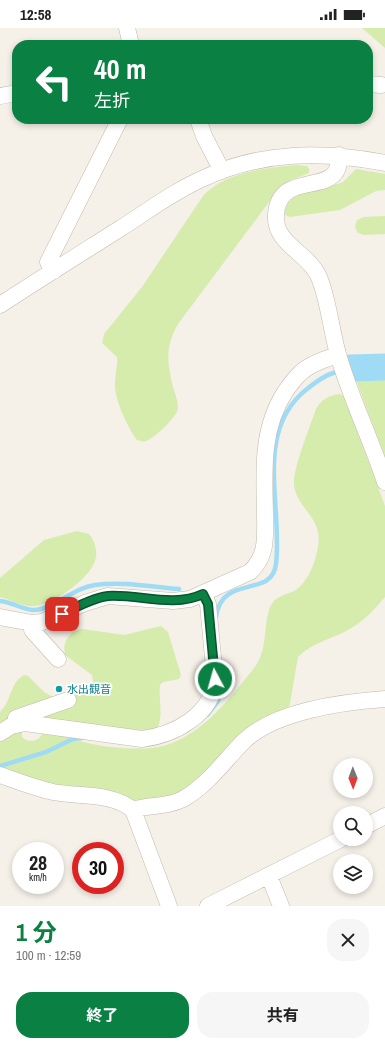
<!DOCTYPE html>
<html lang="ja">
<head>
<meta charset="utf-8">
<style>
  :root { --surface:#fff; --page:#f6f6f6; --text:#222; --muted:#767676; --accent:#0b8043 }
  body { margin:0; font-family:"Archivo Narrow","Noto Sans JP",sans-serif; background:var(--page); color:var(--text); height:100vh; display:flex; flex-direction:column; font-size:15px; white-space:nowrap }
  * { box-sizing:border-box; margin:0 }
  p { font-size:13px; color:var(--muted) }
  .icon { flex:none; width:22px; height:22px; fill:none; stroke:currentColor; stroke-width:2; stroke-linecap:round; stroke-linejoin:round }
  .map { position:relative; height:878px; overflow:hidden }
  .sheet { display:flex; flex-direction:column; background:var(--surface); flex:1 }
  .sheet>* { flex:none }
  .guide { position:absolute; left:12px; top:12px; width:361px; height:84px; border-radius:16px; box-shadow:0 2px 6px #0003; background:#0b8043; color:#fff; overflow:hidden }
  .needle { width:26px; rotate:179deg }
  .controls { position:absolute; left:333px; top:730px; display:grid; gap:8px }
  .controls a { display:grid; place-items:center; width:40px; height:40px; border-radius:50%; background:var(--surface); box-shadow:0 2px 6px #0003; font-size:20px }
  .speed { position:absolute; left:12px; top:814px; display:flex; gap:8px; font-size:20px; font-weight:700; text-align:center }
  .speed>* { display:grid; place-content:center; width:52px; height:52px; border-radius:50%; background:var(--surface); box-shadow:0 2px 6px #0003; line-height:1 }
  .speed small { font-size:10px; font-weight:400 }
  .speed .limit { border:6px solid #d22; background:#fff; color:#111 }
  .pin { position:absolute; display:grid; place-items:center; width:34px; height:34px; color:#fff; margin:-17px; border-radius:8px; box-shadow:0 2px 6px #0006 }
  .me { position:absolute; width:44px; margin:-22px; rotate:354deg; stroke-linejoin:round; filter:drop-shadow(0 0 3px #0008) }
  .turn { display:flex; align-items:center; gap:14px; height:84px; padding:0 16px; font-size:18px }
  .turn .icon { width:52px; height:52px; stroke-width:2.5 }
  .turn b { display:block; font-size:28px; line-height:34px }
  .round { display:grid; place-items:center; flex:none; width:42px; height:42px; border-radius:16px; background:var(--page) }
  .head { display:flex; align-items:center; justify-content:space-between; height:68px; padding:0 16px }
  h1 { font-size:24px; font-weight:700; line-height:30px; color:var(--accent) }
  .button { display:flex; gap:8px; margin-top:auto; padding:8px 16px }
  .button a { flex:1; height:46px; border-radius:16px; background:var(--accent); color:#fff; font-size:16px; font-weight:700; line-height:46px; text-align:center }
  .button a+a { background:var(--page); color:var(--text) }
  .status { display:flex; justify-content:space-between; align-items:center; height:28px; padding:0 20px; background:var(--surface); direction:ltr }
  .status svg { height:11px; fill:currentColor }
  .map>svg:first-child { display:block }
</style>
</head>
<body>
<div class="status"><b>12:58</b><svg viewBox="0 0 49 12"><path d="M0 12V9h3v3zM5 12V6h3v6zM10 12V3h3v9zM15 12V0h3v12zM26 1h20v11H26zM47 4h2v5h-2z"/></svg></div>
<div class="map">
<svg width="385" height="878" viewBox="0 0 385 878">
  <rect width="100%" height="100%" fill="#f5f0e8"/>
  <path fill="#d6ecad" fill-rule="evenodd" d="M 362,0 L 385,0 L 385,20 Z
    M 296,137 L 307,138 L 309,141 L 309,145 L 291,152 L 275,166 L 178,296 C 165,319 167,334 173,359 C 175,365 178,373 178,380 C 177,389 155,410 146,413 C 144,414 140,413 137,412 C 129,402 116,374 115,360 C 114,349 118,340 117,329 L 102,315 L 104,306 L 142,259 L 203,168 C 225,144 265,140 296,137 Z
    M 356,141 L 385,146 L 385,162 L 376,163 L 340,182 L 290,189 L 285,187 C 284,162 321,160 338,156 L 343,154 Z
    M 385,188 L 385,206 L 364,207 L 358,205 L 355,199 L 357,192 L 364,189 Z
    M 365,344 L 385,344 L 385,431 L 357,354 C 356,348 358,346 365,344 Z
    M 340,366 L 345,370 L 385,478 L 385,569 C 374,582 363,594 348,602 C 332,611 311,615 298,629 L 289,681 L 179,768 L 137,776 L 61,761 L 0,742 L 0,711 C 7,708 17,701 25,700 C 28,699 68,706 72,708 C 75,709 76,712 80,713 C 99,719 138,723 158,719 C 195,712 224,678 246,650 C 252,643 258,636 261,627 C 267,612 264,586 273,574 C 278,568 287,566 294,563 C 308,555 315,535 318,519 C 324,490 295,479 294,456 C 293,440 310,399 316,381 C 321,372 329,367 340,366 ZM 24,703 L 40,703 L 42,706 C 38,714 28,715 22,709 L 22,704 Z
    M 77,503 L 89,506 C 94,512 97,520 96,529 C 93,549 55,575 36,578 C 24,580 11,572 0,569 L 0,550 L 44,512 Z
    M 161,598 L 168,604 L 181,647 L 179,651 L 163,654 L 160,657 C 158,671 165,692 155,703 L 0,699 L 0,684 C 12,673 9,656 24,647 L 28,648 L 44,664 L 57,671 L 88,664 L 93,653 L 92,647 L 65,627 C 62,614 70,601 83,601 L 124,607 Z"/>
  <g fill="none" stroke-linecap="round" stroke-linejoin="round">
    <path stroke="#a0dbf6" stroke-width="4.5" d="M 0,573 C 12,574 21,581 33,582 C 53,582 72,560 95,557 C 122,553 152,559 179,561
      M 216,589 C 222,545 272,571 276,536 C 283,478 253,403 307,361 C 316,354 325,347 336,344
      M 207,687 L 218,673 L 222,652
      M 0,738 L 46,724 L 73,711 L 81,710"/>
    <path stroke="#a0dbf6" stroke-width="27" d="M 351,340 L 385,339"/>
    <defs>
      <path id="minor" d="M 127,0 L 131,17
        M 368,56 L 381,57
        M 0,68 L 17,65
        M 198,91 L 204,108 L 222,143
        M 339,127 C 339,133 339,140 335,145 C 321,163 278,147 276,187 C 274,216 307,224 318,247 C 328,268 331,302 338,326 C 350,369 371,411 385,454
        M 54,243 L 48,234 L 120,91
        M 0,277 C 40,251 80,226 121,200 C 148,183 174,163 204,150 C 262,123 323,123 385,135
        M 0,589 L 32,595 L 42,594 L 85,575 L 108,568 L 173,573 L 190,571 L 250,544 C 268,527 265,508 265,485 C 264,443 261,401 285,364 C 292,354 299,344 310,338 C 319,333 328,330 338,327
        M 32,595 L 32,602 L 58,631
        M 18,695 L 16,690 L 68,672
        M 0,705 L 11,698 L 25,695 L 142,711 C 174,707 213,687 215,651 L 208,576 L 203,566
        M 0,747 C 17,753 35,760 53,764 C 79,769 111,764 133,782 L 169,878
        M 133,782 C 149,776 166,780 183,771 C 208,757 224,733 244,713 C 275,683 343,674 385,671
        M 366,798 L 385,788
        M 269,848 L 281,878
        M 208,878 L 341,811"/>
    </defs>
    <use href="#minor" stroke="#c4b9ac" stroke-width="17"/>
    <use href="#minor" stroke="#fff" stroke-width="16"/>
  </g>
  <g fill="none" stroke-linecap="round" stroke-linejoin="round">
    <defs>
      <path id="route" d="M 62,586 C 77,579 92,570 108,568 C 140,566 173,580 203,566 L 208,576 L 215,651"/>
    </defs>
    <use href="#route" stroke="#07532c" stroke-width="10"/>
    <use href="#route" stroke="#0b8043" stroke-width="7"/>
  </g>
  <circle fill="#0f9aa8" stroke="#fff" stroke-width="1.5" cx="59" cy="661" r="4"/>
  <g text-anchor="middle" stroke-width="3.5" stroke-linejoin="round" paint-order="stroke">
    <g font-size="11" fill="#0d838f" stroke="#fff" text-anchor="start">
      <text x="67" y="665">水出観音</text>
    </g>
  </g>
</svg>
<div class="controls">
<a><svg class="needle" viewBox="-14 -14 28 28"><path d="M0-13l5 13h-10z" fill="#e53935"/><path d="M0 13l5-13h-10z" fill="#767676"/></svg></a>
<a><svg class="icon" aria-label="search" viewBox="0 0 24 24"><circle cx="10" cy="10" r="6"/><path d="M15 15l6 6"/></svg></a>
<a><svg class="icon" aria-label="layers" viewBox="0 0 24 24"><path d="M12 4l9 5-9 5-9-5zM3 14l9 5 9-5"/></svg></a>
</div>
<div class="speed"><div>28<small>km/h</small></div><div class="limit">30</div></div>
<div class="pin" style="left:62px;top:586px;background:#d93025"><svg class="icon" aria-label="arrive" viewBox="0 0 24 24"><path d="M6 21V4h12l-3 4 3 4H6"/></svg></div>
<svg class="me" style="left:215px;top:651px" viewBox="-20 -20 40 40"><circle r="17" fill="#0b8043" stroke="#fff" stroke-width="3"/><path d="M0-11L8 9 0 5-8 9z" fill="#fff"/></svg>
<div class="guide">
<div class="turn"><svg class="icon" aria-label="left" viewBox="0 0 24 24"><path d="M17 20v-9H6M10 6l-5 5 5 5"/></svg><div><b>40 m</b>左折</div></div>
</div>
</div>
<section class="sheet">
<div class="head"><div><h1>1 分</h1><p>100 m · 12:59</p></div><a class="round"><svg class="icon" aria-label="close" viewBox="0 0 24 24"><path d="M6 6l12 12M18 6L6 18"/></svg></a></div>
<div class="button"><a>終了</a><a>共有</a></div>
</section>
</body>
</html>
